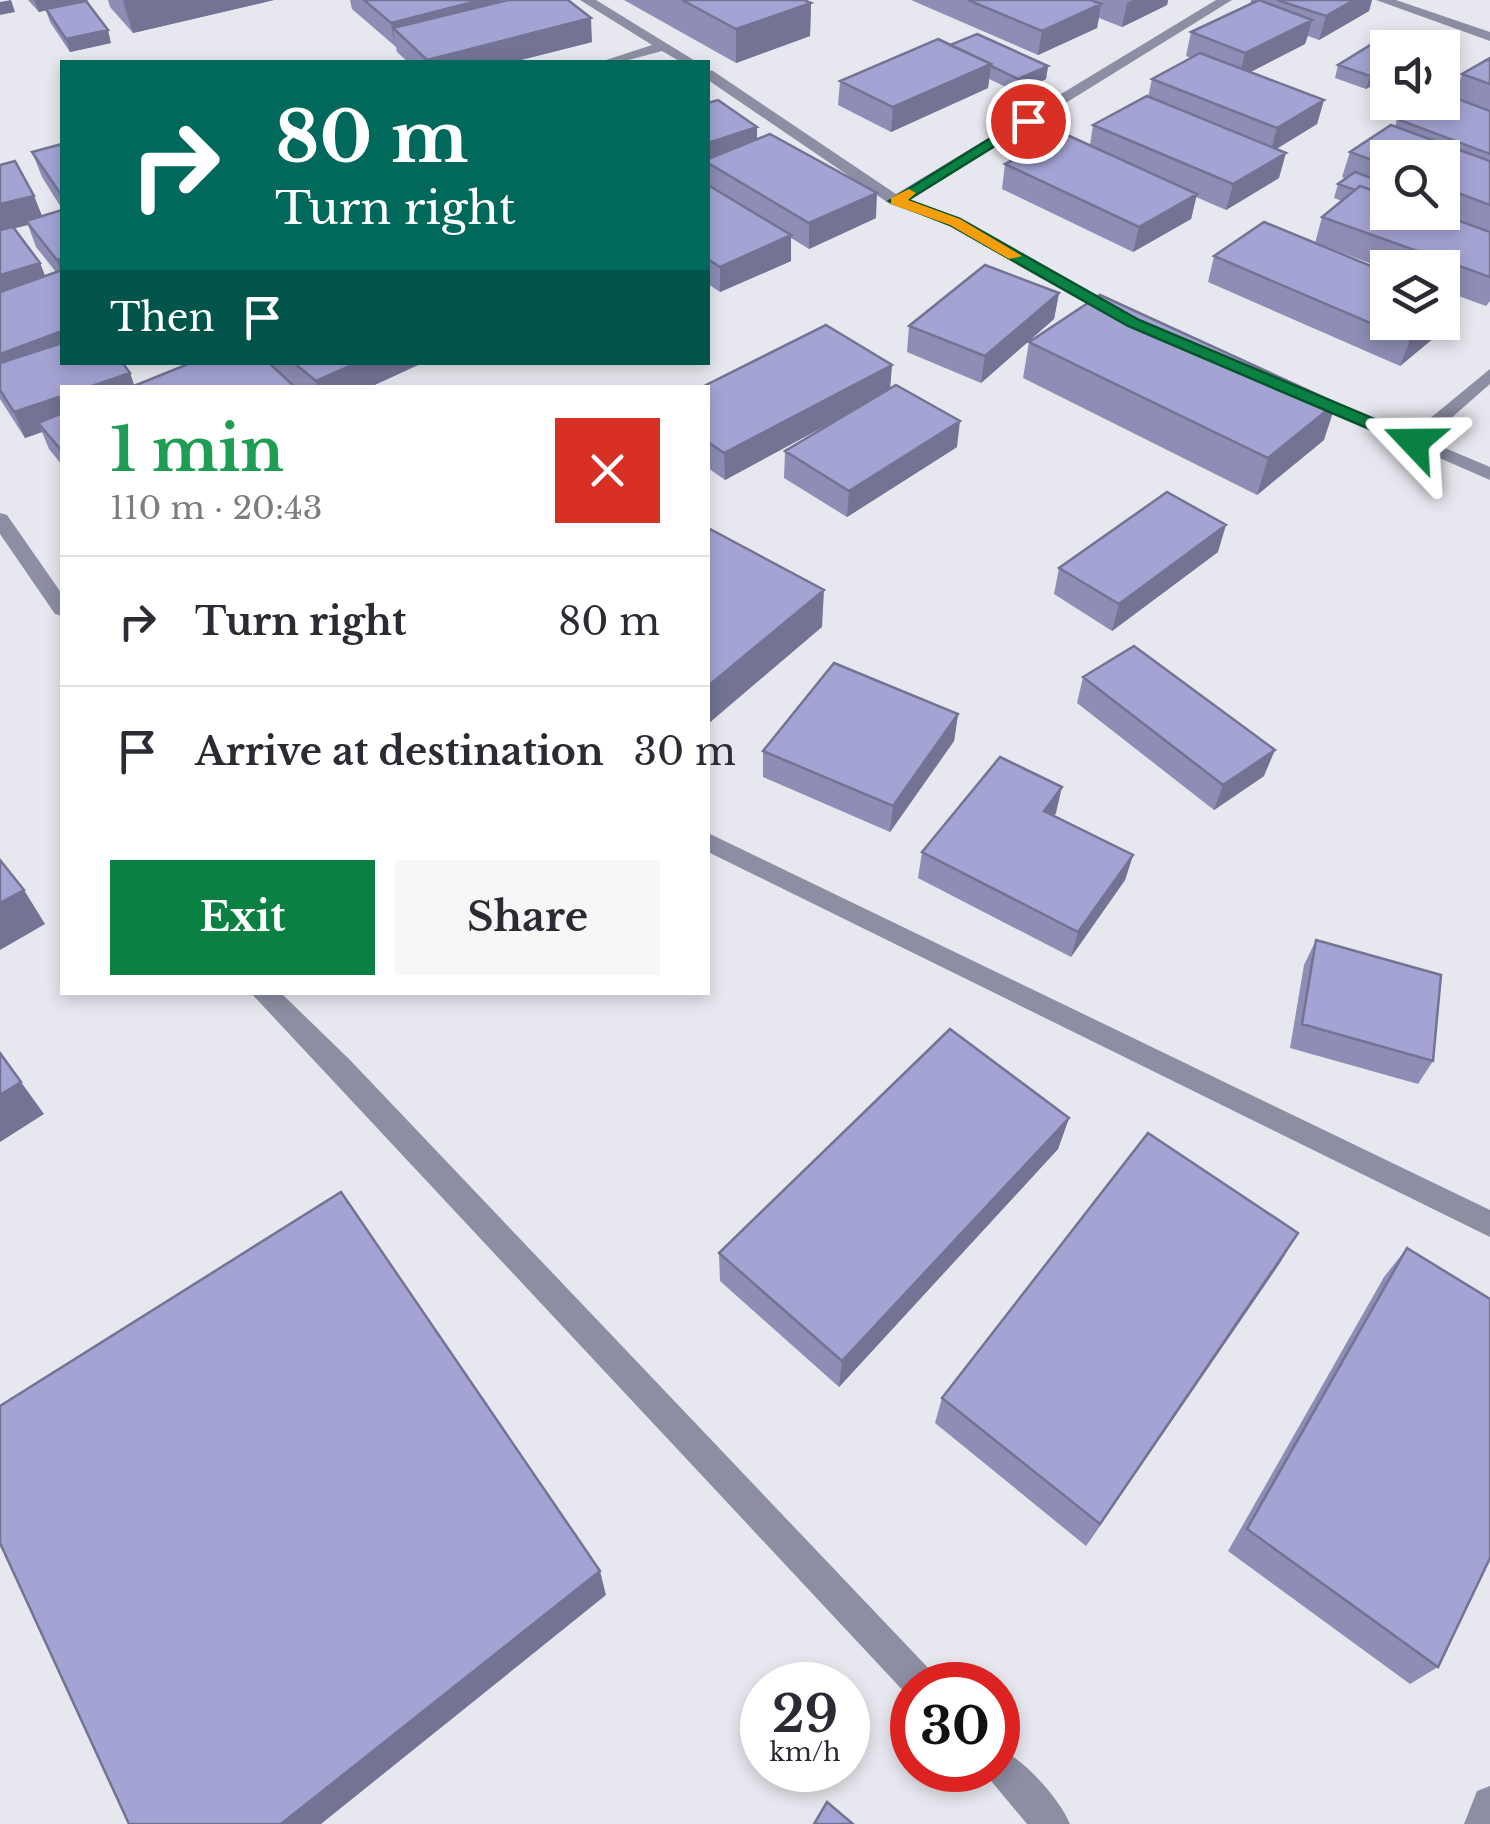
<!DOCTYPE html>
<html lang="en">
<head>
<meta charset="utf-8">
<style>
  :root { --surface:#fff; --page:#f7f7f7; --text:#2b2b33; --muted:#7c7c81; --line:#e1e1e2; --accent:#0b8043 }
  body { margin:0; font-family:"Libre Baskerville",serif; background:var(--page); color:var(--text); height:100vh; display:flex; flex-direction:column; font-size:38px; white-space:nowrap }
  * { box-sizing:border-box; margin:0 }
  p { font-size:32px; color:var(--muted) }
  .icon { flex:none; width:55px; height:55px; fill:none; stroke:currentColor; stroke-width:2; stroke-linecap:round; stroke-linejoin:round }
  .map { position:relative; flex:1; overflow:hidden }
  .sheet { position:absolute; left:60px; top:385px; width:650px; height:610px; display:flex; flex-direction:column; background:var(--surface); border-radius:0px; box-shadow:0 5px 15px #0003 }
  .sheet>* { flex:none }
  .top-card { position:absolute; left:60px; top:60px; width:650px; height:305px; border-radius:0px; box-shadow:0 5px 15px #0003; background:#00695c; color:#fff; overflow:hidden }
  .buttons { position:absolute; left:1370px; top:30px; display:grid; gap:20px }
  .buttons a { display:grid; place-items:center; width:90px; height:90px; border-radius:0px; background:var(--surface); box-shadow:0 5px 15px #0003; font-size:50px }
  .speed { position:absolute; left:740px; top:1662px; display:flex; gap:20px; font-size:50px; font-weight:700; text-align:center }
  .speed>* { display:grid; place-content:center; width:130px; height:130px; border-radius:50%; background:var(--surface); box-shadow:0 5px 15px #0003; line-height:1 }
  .speed small { font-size:25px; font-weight:400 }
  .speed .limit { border:15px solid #d22; background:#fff; color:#111 }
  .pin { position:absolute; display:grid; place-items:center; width:85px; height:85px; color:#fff; margin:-42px; border:5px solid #fff; border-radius:50%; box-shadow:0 2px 10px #0007 }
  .me { position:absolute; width:110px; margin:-55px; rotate:293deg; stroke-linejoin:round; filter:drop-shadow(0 0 8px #0008) }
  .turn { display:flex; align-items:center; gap:35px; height:210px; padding:0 50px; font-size:45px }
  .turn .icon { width:130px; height:130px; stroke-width:2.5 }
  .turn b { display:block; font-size:70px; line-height:85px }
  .then { display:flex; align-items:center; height:95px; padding:0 50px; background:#0003; gap:20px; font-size:38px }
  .round { display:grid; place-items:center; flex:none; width:105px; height:105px; border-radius:0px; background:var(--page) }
  .head { display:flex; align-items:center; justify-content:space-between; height:170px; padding:0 50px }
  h1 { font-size:60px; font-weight:700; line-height:75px; color:#1e9e55 }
  .button { display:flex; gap:20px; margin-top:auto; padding:20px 50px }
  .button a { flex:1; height:115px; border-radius:0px; background:var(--accent); color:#fff; font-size:40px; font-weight:700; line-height:115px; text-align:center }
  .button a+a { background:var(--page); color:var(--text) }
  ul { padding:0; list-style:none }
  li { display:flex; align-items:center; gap:30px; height:130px; padding:0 50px; border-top:2px solid var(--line) }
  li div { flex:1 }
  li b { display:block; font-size:38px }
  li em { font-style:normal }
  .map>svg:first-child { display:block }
</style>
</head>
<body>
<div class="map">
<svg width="1490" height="1824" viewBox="0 0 1490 1824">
  <rect width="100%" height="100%" fill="#e7e7ef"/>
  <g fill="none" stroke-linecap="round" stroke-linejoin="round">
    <path fill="#8d8ea3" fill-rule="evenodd" d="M 580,0 L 596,0 L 697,62 L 681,62 L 662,51 L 621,62 L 600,62 L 652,45 Z
      M 1216,0 L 1232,0 L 909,200 L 961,219 L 1128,313 L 1128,321 L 1122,322 L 949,225 L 890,204 L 708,80 L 708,70 L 713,71 L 896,194 Z
      M 1376,0 L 1396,0 L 1490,32 L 1490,41 Z
      M 1490,369 L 1490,384 L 1426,440 L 1490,467 L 1490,480 L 1297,396 L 1300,392 L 1312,392 L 1411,434 Z
      M 0,513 L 7,515 L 62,594 L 62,616 L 55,614 L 0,534 Z
      M 708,833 L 1490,1210 L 1490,1237 L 708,852 Z
      M 250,992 L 280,992 L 350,1060 L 933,1673 L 938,1685 L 912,1685 L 912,1699 L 909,1697 Z
      M 998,1748 C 1024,1759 1059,1798 1070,1824 L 1027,1824 L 982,1770 L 998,1770 Z
      M 1490,1786 L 1490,1824 L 1464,1824 L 1477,1791 Z"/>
  </g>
  <path fill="#8d8db6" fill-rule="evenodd" d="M 28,0 L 89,0 L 84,1 L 111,43 L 70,52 L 50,22 L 46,10 L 39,12 Z
    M 108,0 L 274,0 L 133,33 L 110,7 Z
    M 350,0 L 501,0 L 501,2 L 592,42 L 513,62 L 408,62 L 397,52 L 396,47 L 352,9 Z
    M 624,0 L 804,0 L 811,3 L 810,36 L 736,63 Z
    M 911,0 L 1168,0 L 1167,5 L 1122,27 L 1099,18 L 1097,28 L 1038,55 Z
    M 1251,0 L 1372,0 L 1369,11 L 1319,40 L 1308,36 L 1305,44 L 1250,72 L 1324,100 L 1317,124 L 1276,149 L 1279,178 L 1226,210 L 1196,197 L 1191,219 L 1133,252 L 1002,189 L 1005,164 L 1090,145 L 1093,125 L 1148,97 L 1152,79 L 1191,58 L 1186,56 L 1191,32 L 1250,4 Z
    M 950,45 L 1048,66 L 1046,79 L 1017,92 L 989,79 L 988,88 L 891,132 L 838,105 L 840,81 Z
    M 1388,48 L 1388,76 L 1366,89 L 1335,78 L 1338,65 Z
    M 1490,58 L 1490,301 L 1486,306 L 1442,290 L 1442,268 L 1388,268 L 1388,270 L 1319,244 L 1447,327 L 1400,366 L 1208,282 L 1214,256 L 1315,243 L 1322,217 L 1342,201 L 1334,198 L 1338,184 L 1346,179 L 1342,177 L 1350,152 L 1395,127 L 1397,119 L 1454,97 L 1462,74 ZM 1388,158 L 1442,158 L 1442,212 L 1388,212 Z
    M 708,103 L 757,139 L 876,218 L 809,249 L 791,238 L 791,261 L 720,292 L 708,284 Z
    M 62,144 L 62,209 L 42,177 L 32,152 Z
    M 0,165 L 34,196 L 42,216 L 62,210 L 62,362 L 130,373 L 134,385 L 193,362 L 418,362 L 418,365 L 368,388 L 298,388 L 272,366 L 295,388 L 62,388 L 62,465 L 49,449 L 42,432 L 25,438 L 0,399 ZM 28,225 L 36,247 L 56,272 L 45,276 L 40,263 L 14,228 Z
    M 1059,293 L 1054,319 L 981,383 L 907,352 L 909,326 Z
    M 1029,342 L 1324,440 L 1257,495 L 1023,378 Z
    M 708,388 L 890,388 L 957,447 L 847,517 L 784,478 L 785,451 L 846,414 L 725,480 L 708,468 Z
    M 1218,552 L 1112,631 L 1054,594 L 1059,568 Z
    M 1083,677 L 1264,776 L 1214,810 L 1077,703 Z
    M 958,714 L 954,741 L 890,832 L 763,777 L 763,751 Z
    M 1056,813 L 1054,816 L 1133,855 L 1125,880 L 1071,957 L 918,878 L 922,852 Z
    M 1316,940 L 1433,1061 L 1418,1084 L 1290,1048 L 1304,965 Z
    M 1069,1118 L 1058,1149 L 839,1387 L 720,1281 L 719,1253 Z
    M 1298,1233 L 1086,1546 L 935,1423 L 942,1398 Z
    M 1407,1248 L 1438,1667 L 1410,1684 L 1228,1551 L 1384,1277 Z"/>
  <path fill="#737394" d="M 11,0 L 15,12 L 0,15 L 0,2 Z
    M 34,0 L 89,0 L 39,12 Z
    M 125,0 L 274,0 L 133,33 L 123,1 Z
    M 464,0 L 501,0 L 501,4 L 393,28 L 395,47 L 391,23 Z
    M 1133,0 L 1168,0 L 1167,5 L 1122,27 L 1127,3 Z
    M 1354,0 L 1372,0 L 1369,11 L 1319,40 L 1326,16 Z
    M 811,3 L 810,36 L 736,63 L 736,29 Z
    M 1101,4 L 1097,28 L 1038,55 L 1042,31 Z
    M 591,18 L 592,42 L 513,62 L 427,62 L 427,60 Z
    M 1312,20 L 1305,44 L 1239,78 L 1245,53 Z
    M 108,30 L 111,43 L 70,52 L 66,39 Z
    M 991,64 L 988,88 L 891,132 L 893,107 Z
    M 1388,65 L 1388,76 L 1366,89 L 1370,76 Z
    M 1048,66 L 1046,79 L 1017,92 L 1018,79 Z
    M 1324,100 L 1317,124 L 1270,153 L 1277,128 Z
    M 757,127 L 757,152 L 708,163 L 708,143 Z
    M 1286,153 L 1279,178 L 1226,210 L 1233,184 Z
    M 877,193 L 876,218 L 809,249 L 809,223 Z
    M 1197,194 L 1191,219 L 1133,252 L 1139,227 Z
    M 34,196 L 44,221 L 26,221 L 28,225 L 0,232 L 0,204 Z
    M 791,235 L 791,261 L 720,292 L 720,267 Z
    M 62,258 L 62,276 L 57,260 Z
    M 40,263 L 50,289 L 0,304 L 0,275 Z
    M 1059,293 L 1054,319 L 981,383 L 985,356 Z
    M 1458,301 L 1447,327 L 1400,366 L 1410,340 L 1432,322 L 1442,322 L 1442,314 Z
    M 62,331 L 62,361 L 0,380 L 0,354 Z
    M 359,362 L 418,362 L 418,365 L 368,388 L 318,388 L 316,381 Z
    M 892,365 L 890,391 L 725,480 L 724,453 Z
    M 130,373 L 135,388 L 86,388 Z
    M 62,396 L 62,426 L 38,423 L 42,432 L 25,438 L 14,412 Z
    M 1336,403 L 1324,440 L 1257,495 L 1268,458 Z
    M 960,421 L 957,447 L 847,517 L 849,491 Z
    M 1226,525 L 1218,552 L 1112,631 L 1119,604 Z
    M 824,590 L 822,627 L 708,724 L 708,686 Z
    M 958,714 L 954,741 L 890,832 L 893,806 Z
    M 1275,750 L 1264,776 L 1214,810 L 1223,785 Z
    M 1062,787 L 1056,813 L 1038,837 L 1044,811 Z
    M 1133,855 L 1125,880 L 1071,957 L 1078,932 Z
    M 24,890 L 45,924 L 0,950 L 0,903 Z
    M 21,1082 L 44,1114 L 0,1142 L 0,1095 Z
    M 1069,1118 L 1058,1149 L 839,1387 L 842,1361 Z
    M 1298,1233 L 1280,1263 L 1086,1546 L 1100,1524 Z
    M 600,1571 L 606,1595 L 321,1824 L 281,1824 Z"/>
  <path fill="#a4a4d4" stroke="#737394" stroke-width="2.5" d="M 364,0 L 475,0 L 477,1 L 391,23 Z
    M 508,0 L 568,0 L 591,18 L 427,60 L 393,28 Z
    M 682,0 L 804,0 L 811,3 L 736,29 Z
    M 968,0 L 1091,0 L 1101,4 L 1042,31 Z
    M 1259,0 L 1312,20 L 1245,53 L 1191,32 Z
    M 1277,0 L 1354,0 L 1326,16 Z
    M 86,1 L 108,30 L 66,39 L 46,9 Z
    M 977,34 L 1048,66 L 1018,79 L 991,66 L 991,64 L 950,45 Z
    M 938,39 L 991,64 L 893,107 L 840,81 Z
    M 1377,41 L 1395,48 L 1388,48 L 1388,65 L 1370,76 L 1338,65 Z
    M 1200,53 L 1324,100 L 1277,128 L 1152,79 Z
    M 1490,58 L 1490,84 L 1462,74 Z
    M 1442,93 L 1490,111 L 1490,154 L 1397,119 L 1424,102 L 1442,102 Z
    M 1147,96 L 1286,153 L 1233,184 L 1093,125 Z
    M 718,100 L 757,127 L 708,143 L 708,103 Z
    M 1391,125 L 1490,161 L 1490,205 L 1442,187 L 1442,158 L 1388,158 L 1388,166 L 1350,152 Z
    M 770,134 L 877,193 L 809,223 L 708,163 L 708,159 Z
    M 1065,134 L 1197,194 L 1139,227 L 1005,164 Z
    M 62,144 L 62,196 L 32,152 Z
    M 15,161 L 34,196 L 0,204 L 0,165 Z
    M 1355,172 L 1388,184 L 1388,196 L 1360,186 L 1355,190 L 1338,184 Z
    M 708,185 L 791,235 L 720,267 L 708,259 Z
    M 1360,186 L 1388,196 L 1388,212 L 1435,212 L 1490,232 L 1490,277 L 1322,217 Z
    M 1442,204 L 1459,211 L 1450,218 L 1435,212 L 1442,212 Z
    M 62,210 L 62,258 L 57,260 L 26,221 Z
    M 1264,222 L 1388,273 L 1388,322 L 1432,322 L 1410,340 L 1214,256 Z
    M 13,227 L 40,263 L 0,275 L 0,230 Z
    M 985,265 L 1059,293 L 985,356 L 909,326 Z
    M 62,270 L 62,331 L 0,354 L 0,292 Z
    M 1100,295 L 1336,403 L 1268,458 L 1029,342 Z
    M 1442,295 L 1458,301 L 1442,314 Z
    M 826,325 L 892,365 L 724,453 L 708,442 L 708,388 L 700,388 Z
    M 62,343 L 62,362 L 122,362 L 130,373 L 86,388 L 62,388 L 62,396 L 14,412 L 0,390 L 0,363 Z
    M 193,362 L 268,362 L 295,387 L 129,388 Z
    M 293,362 L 359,362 L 316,381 Z
    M 896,385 L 960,421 L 849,491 L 785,451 Z
    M 62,413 L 62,451 L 38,423 Z
    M 1167,492 L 1226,525 L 1119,604 L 1059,568 Z
    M 710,529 L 824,590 L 708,686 L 708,531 Z
    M 1134,646 L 1275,750 L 1223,785 L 1083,677 Z
    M 834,663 L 958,714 L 893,806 L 763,751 Z
    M 1000,757 L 1062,787 L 1044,811 L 1133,855 L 1078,932 L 922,852 Z
    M 0,860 L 24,890 L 0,903 Z
    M 1316,940 L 1441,975 L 1433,1061 L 1302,1024 Z
    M 950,1029 L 1069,1118 L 842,1361 L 719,1253 Z
    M 0,1053 L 21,1082 L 0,1095 Z
    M 1148,1133 L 1298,1233 L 1100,1524 L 942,1398 Z
    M 341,1192 L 600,1571 L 281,1824 L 129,1824 L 0,1543 L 0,1406 Z
    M 1407,1248 L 1490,1299 L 1490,1558 L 1438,1667 L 1247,1529 Z
    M 827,1802 L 853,1824 L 814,1824 Z"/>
  <path fill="#0b8043" stroke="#07532c" stroke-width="2.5" d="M 1023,118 L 1035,121 L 908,200 L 960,219 L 1139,320 L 1420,438 L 1420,445 L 1407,445 L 1128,326 L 950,225 L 889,201 Z"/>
  <path fill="#f59e0b" d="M 909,189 L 916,193 L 908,200 L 960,219 L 1022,256 L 1009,259 L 950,225 L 891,204 L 891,198 Z"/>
</svg>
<div class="buttons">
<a><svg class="icon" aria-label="sound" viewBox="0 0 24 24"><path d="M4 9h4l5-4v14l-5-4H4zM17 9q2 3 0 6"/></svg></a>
<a><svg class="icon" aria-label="search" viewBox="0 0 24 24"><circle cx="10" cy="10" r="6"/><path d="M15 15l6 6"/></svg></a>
<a><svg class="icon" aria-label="layers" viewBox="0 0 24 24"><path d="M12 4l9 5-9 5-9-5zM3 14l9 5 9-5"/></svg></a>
</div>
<div class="speed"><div>29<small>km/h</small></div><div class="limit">30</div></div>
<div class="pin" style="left:1028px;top:121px;background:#d93025"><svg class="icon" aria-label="arrive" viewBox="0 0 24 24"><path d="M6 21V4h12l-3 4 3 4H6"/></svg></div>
<svg class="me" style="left:1414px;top:442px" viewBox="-20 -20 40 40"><path d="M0-17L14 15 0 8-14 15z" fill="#0b8043" stroke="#fff" stroke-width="4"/></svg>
<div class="top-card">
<div class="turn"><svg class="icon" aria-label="right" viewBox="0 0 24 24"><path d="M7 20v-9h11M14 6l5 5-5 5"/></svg><div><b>80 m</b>Turn right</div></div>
<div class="then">Then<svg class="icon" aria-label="arrive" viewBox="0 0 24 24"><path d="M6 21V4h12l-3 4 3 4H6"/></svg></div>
</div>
<section class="sheet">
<div class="head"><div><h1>1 min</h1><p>110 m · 20:43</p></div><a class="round" style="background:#d93025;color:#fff"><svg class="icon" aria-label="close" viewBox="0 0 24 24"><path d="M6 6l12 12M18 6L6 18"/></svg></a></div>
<ul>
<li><svg class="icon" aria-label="right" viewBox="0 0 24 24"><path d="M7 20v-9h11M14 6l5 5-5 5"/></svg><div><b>Turn right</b></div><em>80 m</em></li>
<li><svg class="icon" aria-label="arrive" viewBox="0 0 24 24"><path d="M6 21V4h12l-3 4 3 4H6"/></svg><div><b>Arrive at destination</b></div><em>30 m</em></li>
</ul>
<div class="button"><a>Exit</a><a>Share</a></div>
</section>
</div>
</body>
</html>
